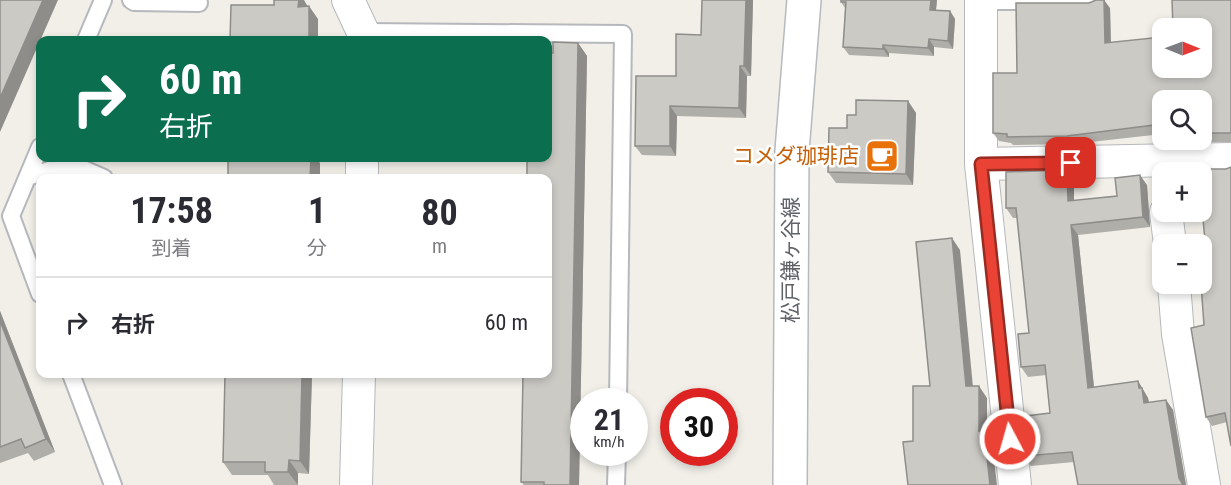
<!DOCTYPE html>
<html lang="ja">
<head>
<meta charset="utf-8">
<style>
  :root { --surface:#fff; --page:#f7f7f7; --text:#2b2b33; --muted:#7c7c81; --line:#e1e1e2 }
  body { margin:0; font-family:"Roboto Condensed","Noto Sans JP",sans-serif; background:var(--page); color:var(--text); height:100vh; display:flex; flex-direction:column; font-size:22px; white-space:nowrap }
  * { box-sizing:border-box; margin:0 }
  p { font-size:20px; color:var(--muted) }
  .icon { flex:none; width:33px; height:33px; fill:none; stroke:currentColor; stroke-width:2; stroke-linecap:round; stroke-linejoin:round }
  .map { position:relative; flex:1; overflow:hidden }
  .sheet { position:absolute; left:36px; top:174px; width:516px; height:204px; display:flex; flex-direction:column; background:var(--surface); border-radius:12px; box-shadow:0 3px 9px #0003 }
  .sheet>* { flex:none }
  .banner { position:absolute; left:36px; top:36px; width:516px; height:126px; border-radius:12px; box-shadow:0 3px 9px #0003; background:#0b6e4f; color:#fff; overflow:hidden }
  .needle { width:39px; rotate:91deg }
  .fabs { position:absolute; left:1152px; top:18px; display:grid; gap:12px }
  .fabs a { display:grid; place-items:center; width:60px; height:60px; border-radius:12px; background:var(--surface); box-shadow:0 3px 9px #0003; font-size:30px }
  .speed { position:absolute; left:570px; top:388px; display:flex; gap:12px; font-size:30px; font-weight:700; text-align:center }
  .speed>* { display:grid; place-content:center; width:78px; height:78px; border-radius:50%; background:var(--surface); box-shadow:0 3px 9px #0003; line-height:1 }
  .speed small { font-size:15px; font-weight:400 }
  .speed .limit { border:9px solid #d22; background:#fff; color:#111 }
  .pin { position:absolute; display:grid; place-items:center; width:51px; height:51px; color:#fff; margin:-26px; border-radius:12px; box-shadow:0 3px 9px #0006 }
  .me { position:absolute; width:66px; margin:-33px; rotate:354deg; stroke-linejoin:round; filter:drop-shadow(0 0 4px #0008) }
  .turn { display:flex; align-items:center; gap:21px; height:126px; padding:0 24px; font-size:27px }
  .turn .icon { width:78px; height:78px; stroke-width:2.5 }
  .turn b { display:block; font-size:42px; line-height:51px }
  .eta { display:flex; justify-content:space-evenly; align-items:center; height:102px; text-align:center }
  .eta b { font-size:36px; font-weight:700; line-height:42px }
  ul { padding:0; list-style:none }
  li { display:flex; align-items:center; gap:18px; height:90px; padding:0 24px; border-top:2px solid var(--line) }
  li div { flex:1 }
  li b { display:block; font-size:22px }
  li em { font-style:normal }
  .map>svg:first-child { display:block }
</style>
</head>
<body>
<div class="map">
<svg width="1231" height="485" viewBox="0 0 1231 485">
  <rect width="100%" height="100%" fill="#f1efe8"/>
  <g fill="none" stroke-linecap="round" stroke-linejoin="round">
    <defs>
      <path id="lane" d="M 131,0 L 134,2 L 199,3
        M 981,1 L 1095,1
        M 363,32 L 623,34 L 618,402
        M 86,40 L 103,0
        M 40,147 L 11,216 L 40,294
        M 28,177 L 52,169 L 81,168 L 104,178
        M 71,374 L 113,485
        M 616,485 L 617,453"/>
      <path id="street" d="M 348,0 L 363,32 L 363,40
        M 981,0 L 981,164 L 1015,485
        M 981,164 L 1231,159
        M 362,178 L 362,158
        M 1166,212 L 1170,244
        M 1174,284 L 1178,334 L 1204,485
        M 356,485 L 359,374"/>
      <path id="secondary" d="M 790,485 L 792,151 L 804,0"/>
    </defs>
    <use href="#lane" stroke="#b5b8bc" stroke-width="20"/>
    <use href="#street" stroke="#b5b8bc" stroke-width="34"/>
    <use href="#secondary" stroke="#b6babf" stroke-width="36"/>
    <use href="#lane" stroke="#fff" stroke-width="16"/>
    <use href="#street" stroke="#fff" stroke-width="32"/>
    <use href="#secondary" stroke="#fff" stroke-width="33"/>
  </g>
  <path fill="#afaea9" d="M 702,0 L 753,0 L 751,76 L 747,76 L 746,118 L 677,116 L 676,156 L 642,155 L 635,146 L 676,76 L 701,35 Z
    M 841,0 L 937,0 L 936,10 L 950,11 L 955,19 L 953,49 L 934,47 L 934,56 L 889,53 L 889,57 L 849,55 L 843,47 L 845,8 L 841,2 Z
    M 1231,0 L 1231,142 L 1198,142 L 1196,140 L 1202,140 L 1202,100 L 1162,100 L 1162,134 L 1073,144 L 1013,145 L 1011,143 L 999,141 L 993,133 L 1017,73 L 1110,8 L 1111,43 L 1162,68 Z
    M 578,43 L 587,56 L 579,485 L 524,485 L 521,482 L 553,53 Z
    M 908,101 L 916,113 L 913,185 L 836,183 L 828,172 L 847,128 L 856,115 Z
    M 1067,170 L 1074,180 L 1074,201 L 1117,196 L 1147,185 L 1150,227 L 1078,235 L 1094,387 L 1138,381 L 1148,398 L 1149,403 L 1166,400 L 1173,410 L 1186,485 L 1078,485 L 1074,462 L 1031,466 L 1024,456 L 1028,428 L 1050,413 L 1046,375 L 1028,377 L 1021,367 L 1029,333 L 1017,218 L 1013,218 L 1006,208 Z
    M 1208,271 L 1227,422 L 1212,426 L 1206,417 L 1204,325 Z
    M 0,311 L 55,452 L 34,461 L 28,453 L 0,463 Z
    M 225,374 L 312,374 L 309,474 L 298,473 L 298,485 L 274,485 L 268,475 L 232,475 L 223,462 Z"/>
  <path fill="#8f8d8a" d="M 43,0 L 58,0 L 0,132 L 0,98 Z
    M 299,0 L 304,0 L 308,7 L 298,7 Z
    M 746,0 L 753,0 L 751,76 L 744,66 Z
    M 931,0 L 937,0 L 935,18 L 930,10 Z
    M 1104,0 L 1110,8 L 1111,52 L 1105,43 Z
    M 309,6 L 318,19 L 318,40 L 309,40 Z
    M 950,11 L 955,19 L 953,49 L 948,41 Z
    M 929,39 L 934,47 L 934,56 L 928,48 Z
    M 578,43 L 587,56 L 579,485 L 570,485 Z
    M 883,45 L 889,53 L 889,57 L 883,49 Z
    M 740,66 L 747,76 L 746,118 L 739,108 Z
    M 908,101 L 916,113 L 913,185 L 906,174 Z
    M 670,106 L 677,116 L 676,156 L 670,146 Z
    M 311,158 L 316,158 L 320,163 L 320,178 L 310,178 Z
    M 1067,170 L 1074,180 L 1074,211 L 1068,201 Z
    M 1140,175 L 1147,185 L 1150,227 L 1143,217 Z
    M 1071,225 L 1078,235 L 1095,397 L 1088,388 Z
    M 952,238 L 960,250 L 974,398 L 966,386 Z
    M 0,311 L 55,452 L 46,439 L 0,321 Z
    M 302,374 L 312,374 L 309,474 L 300,461 Z
    M 1138,381 L 1148,398 L 1151,413 L 1144,403 L 1139,388 Z
    M 979,386 L 987,398 L 987,435 L 992,442 L 997,485 L 990,485 L 979,431 Z
    M 1166,400 L 1173,410 L 1186,485 L 1183,485 L 1179,478 Z
    M 289,460 L 298,473 L 298,485 L 288,472 Z"/>
  <path fill="#cccac5" stroke="#8f8d8a" stroke-width="1.5" d="M 0,0 L 43,0 L 0,98 Z
    M 274,0 L 299,0 L 298,7 L 309,6 L 309,40 L 230,40 L 231,5 L 274,5 Z
    M 702,0 L 746,0 L 744,66 L 740,66 L 739,108 L 670,106 L 670,146 L 635,146 L 636,76 L 676,76 L 676,34 L 701,35 Z
    M 841,0 L 931,0 L 930,10 L 950,11 L 948,41 L 929,39 L 928,48 L 883,45 L 883,49 L 843,47 L 846,2 L 841,2 Z
    M 1096,0 L 1104,0 L 1105,43 L 1162,37 L 1162,68 L 1202,68 L 1202,28 L 1173,28 L 1172,0 L 1231,0 L 1231,133 L 1202,133 L 1202,100 L 1162,100 L 1162,124 L 1067,136 L 1007,137 L 1007,134 L 993,133 L 993,73 L 1017,73 L 1016,3 L 1089,3 Z
    M 553,42 L 578,43 L 570,485 L 544,485 L 544,482 L 521,482 L 523,374 L 548,374 L 548,178 L 527,178 L 527,158 L 548,158 L 548,53 L 553,53 Z
    M 856,100 L 908,101 L 906,174 L 828,172 L 829,128 L 847,128 L 847,115 L 856,115 Z
    M 228,158 L 311,158 L 310,178 L 228,178 Z
    M 1231,167 L 1231,446 L 1225,413 L 1206,417 L 1191,328 L 1204,325 L 1201,284 L 1202,284 L 1202,271 L 1208,271 L 1202,209 L 1202,172 L 1198,172 L 1197,169 L 1226,169 Z
    M 1067,170 L 1068,201 L 1117,196 L 1115,178 L 1140,175 L 1143,217 L 1071,225 L 1088,388 L 1138,381 L 1139,388 L 1142,388 L 1144,403 L 1166,400 L 1179,478 L 1183,485 L 1078,485 L 1072,452 L 1024,456 L 1021,429 L 1028,428 L 1026,416 L 1050,413 L 1045,365 L 1021,367 L 1018,334 L 1029,333 L 1016,208 L 1006,208 L 1006,172 Z
    M 952,238 L 966,386 L 979,386 L 979,431 L 984,430 L 990,485 L 908,485 L 903,442 L 913,441 L 913,386 L 930,386 L 916,242 Z
    M 0,321 L 46,439 L 25,448 L 21,439 L 0,447 Z
    M 225,374 L 302,374 L 300,461 L 289,460 L 288,472 L 265,472 L 265,462 L 223,462 Z"/>
  <g fill="none" stroke-linecap="round" stroke-linejoin="round">
    <defs>
      <path id="route" d="M 1010,439 L 981,164 L 1071,163"/>
    </defs>
    <use href="#route" stroke="#982c22" stroke-width="15"/>
    <use href="#route" stroke="#ea4335" stroke-width="10"/>
  </g>
  <defs>
    <symbol id="cafe-square" viewBox="-11 -11 22 22"><rect x="-9" y="-9" width="18" height="18" rx="4" fill="#e8710a" stroke="#fff"/><path d="M-5.5-4.5H6V0H3Q3 3.5 0 3.5H-2.5Q-5.5 3.5-5.5 0ZM3-3.2v2h1.7v-2ZM-6 4.5H4V6H-6Z" fill="#fff"/></symbol>
  </defs>
  <g fill-rule="evenodd">
    <use href="#cafe-square" x="863" y="137" width="38" height="38"/>
  </g>
  <g text-anchor="middle" stroke-width="5" stroke-linejoin="round" paint-order="stroke">
    <g font-size="21" fill="#c56008" stroke="#fff" text-anchor="end">
      <text x="859" y="163">コメダ珈琲店</text>
    </g>
    <g font-size="21" fill="#5f6368" stroke="#fff">
      <text transform="translate(791 260) rotate(-90)" y="7">松戸鎌ヶ谷線</text>
    </g>
  </g>
</svg>
<div class="fabs">
<a><svg class="needle" viewBox="-14 -14 28 28"><path d="M0-13l5 13h-10z" fill="#e53935"/><path d="M0 13l5-13h-10z" fill="#7c7c81"/></svg></a>
<a><svg class="icon" aria-label="search" viewBox="0 0 24 24"><circle cx="10" cy="10" r="6"/><path d="M15 15l6 6"/></svg></a>
<a>+</a>
<a>−</a>
</div>
<div class="speed"><div>21<small>km/h</small></div><div class="limit">30</div></div>
<div class="pin" style="left:1071px;top:163px;background:#d93025"><svg class="icon" aria-label="arrive" viewBox="0 0 24 24"><path d="M6 21V4h12l-3 4 3 4H6"/></svg></div>
<svg class="me" style="left:1010px;top:439px" viewBox="-20 -20 40 40"><circle r="17" fill="#ea4335" stroke="#fff" stroke-width="3"/><path d="M0-11L8 9 0 5-8 9z" fill="#fff"/></svg>
<div class="banner">
<div class="turn"><svg class="icon" aria-label="right" viewBox="0 0 24 24"><path d="M7 20v-9h11M14 6l5 5-5 5"/></svg><div><b>60 m</b>右折</div></div>
</div>
<section class="sheet">
<div class="eta">
<div><b>17:58</b><p>到着</p></div>
<div><b>1</b><p>分</p></div>
<div><b>80</b><p>m</p></div>
</div>
<ul>
<li><svg class="icon" aria-label="right" viewBox="0 0 24 24"><path d="M7 20v-9h11M14 6l5 5-5 5"/></svg><div><b>右折</b></div><em>60 m</em></li>
</ul>
</section>
</div>
</body>
</html>
